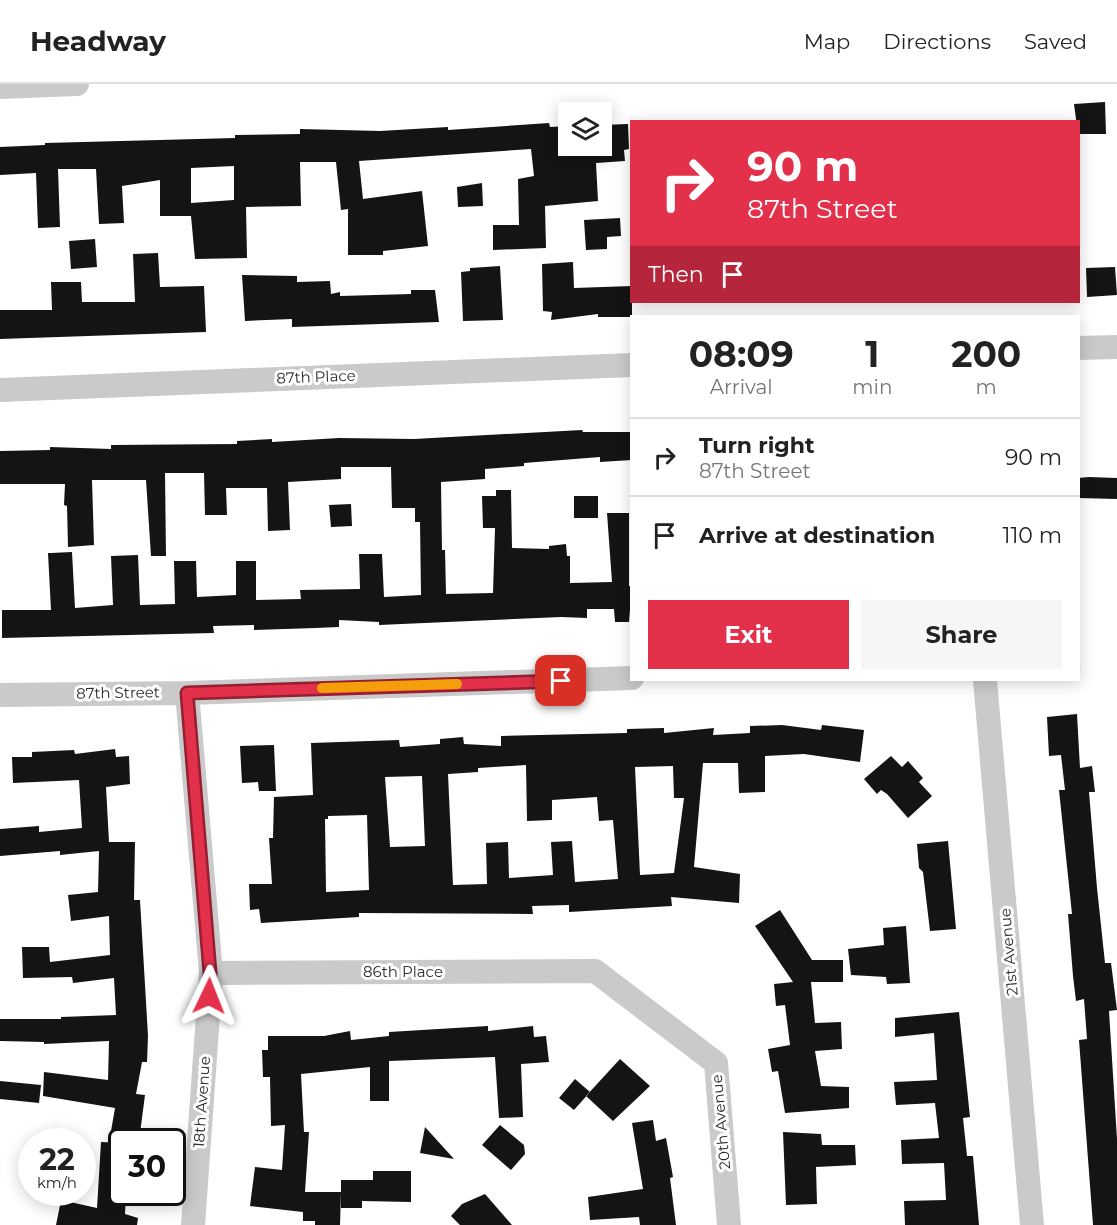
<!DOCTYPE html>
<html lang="en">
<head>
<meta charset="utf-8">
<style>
  :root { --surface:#fff; --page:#f6f6f6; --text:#222; --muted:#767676; --line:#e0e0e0; --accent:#e3304b }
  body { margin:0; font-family:Montserrat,sans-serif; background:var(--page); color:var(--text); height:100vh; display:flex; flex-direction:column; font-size:22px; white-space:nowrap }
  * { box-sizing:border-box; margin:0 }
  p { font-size:20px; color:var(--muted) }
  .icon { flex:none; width:33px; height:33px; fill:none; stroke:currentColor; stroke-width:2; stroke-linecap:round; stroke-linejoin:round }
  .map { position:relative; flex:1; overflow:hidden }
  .drawer { position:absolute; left:630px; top:231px; width:450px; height:366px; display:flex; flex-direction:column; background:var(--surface); border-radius:0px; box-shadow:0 3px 15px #0003 }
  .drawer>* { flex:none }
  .hud { position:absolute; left:630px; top:36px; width:450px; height:183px; border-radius:0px; box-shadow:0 3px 15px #0003; background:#e3304b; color:#fff; overflow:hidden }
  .controls { position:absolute; left:558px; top:18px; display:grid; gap:12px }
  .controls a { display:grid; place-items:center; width:54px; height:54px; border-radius:0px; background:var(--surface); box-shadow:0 3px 15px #0003; font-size:30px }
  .speed { position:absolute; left:18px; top:1044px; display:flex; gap:12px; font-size:30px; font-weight:700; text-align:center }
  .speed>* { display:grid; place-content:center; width:78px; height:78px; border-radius:50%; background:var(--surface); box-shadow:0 3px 15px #0003; line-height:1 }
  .speed small { font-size:15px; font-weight:400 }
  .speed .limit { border:3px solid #111; border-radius:9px; background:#fff; color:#111 }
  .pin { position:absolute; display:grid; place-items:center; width:51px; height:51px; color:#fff; margin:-26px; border-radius:12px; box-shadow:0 3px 9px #0006 }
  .me { position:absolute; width:66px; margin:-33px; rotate:2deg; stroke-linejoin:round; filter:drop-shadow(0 0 4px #0008) }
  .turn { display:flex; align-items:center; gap:21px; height:126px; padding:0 18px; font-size:27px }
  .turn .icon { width:78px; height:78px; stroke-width:2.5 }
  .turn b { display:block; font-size:42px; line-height:51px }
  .then { display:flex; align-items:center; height:57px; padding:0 18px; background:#0003; gap:12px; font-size:22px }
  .eta { display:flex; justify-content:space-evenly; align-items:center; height:102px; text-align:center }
  .eta b { font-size:36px; font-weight:700; line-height:42px }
  .primary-button { display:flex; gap:12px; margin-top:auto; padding:12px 18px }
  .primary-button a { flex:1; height:69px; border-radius:0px; background:var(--accent); color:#fff; font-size:24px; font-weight:700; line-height:69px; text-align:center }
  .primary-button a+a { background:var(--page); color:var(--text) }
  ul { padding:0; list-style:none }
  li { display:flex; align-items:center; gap:18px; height:78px; padding:0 18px; border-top:2px solid var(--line) }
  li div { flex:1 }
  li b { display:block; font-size:22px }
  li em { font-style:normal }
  header { display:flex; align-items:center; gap:36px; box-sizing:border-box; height:84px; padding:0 30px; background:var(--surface); border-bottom:2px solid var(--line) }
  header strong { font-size:28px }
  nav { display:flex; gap:33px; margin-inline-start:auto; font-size:21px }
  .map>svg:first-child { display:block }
</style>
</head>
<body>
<header>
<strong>Headway</strong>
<nav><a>Map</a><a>Directions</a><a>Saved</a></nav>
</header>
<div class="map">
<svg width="1117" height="1141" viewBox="0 0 1117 1141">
  <rect width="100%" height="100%" fill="#fff"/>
  <path fill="#141414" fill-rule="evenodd" d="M 1105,18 L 1106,50 L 1078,50 L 1074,20 Z
    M 549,39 L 550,43 L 568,42 L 568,62 L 602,62 L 602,41 L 628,40 L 629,65 L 624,66 L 625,77 L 596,79 L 598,117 L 545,122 L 546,164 L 493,166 L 493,141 L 519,141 L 518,95 L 534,92 L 531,65 L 359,77 L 363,115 L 422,107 L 428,162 L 383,167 L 383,171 L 348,171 L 348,125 L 341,126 L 336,78 L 300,78 L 301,122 L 246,123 L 247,174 L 195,175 L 191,132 L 160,132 L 160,96 L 122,102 L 124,139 L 99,140 L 96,85 L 58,85 L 60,143 L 38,144 L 36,89 L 0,91 L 0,63 L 45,61 L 45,59 L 235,54 L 235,51 L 300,50 L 300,45 L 380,47 L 448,43 L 448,46 ZM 234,82 L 234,116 L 191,119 L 191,84 Z
    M 482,99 L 483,122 L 458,123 L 457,103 Z
    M 620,134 L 621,152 L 607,153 L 607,165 L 586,166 L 584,136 Z
    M 95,155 L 97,183 L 71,185 L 69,157 Z
    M 158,169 L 160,203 L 204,202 L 206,248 L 0,255 L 0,226 L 52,226 L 51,198 L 81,198 L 82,218 L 135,218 L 133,170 Z
    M 573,178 L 574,204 L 632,202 L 632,233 L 598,233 L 598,230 L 551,236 L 552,228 L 543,227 L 542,180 Z
    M 500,182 L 503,236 L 463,237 L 461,188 L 470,187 L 470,184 Z
    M 1115,183 L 1117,211 L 1087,213 L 1086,184 Z
    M 242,191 L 297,192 L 297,198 L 330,197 L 331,210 L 340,208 L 340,212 L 411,210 L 411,206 L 435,206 L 439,238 L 292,243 L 292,235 L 245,237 Z
    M 582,346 L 583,348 L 632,348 L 632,376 L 600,378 L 600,373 L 524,379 L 524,382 L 485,385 L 485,395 L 441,398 L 442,466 L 445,466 L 446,510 L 493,509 L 495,444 L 483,444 L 482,412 L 496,412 L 496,406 L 511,406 L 512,464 L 549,465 L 549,462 L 566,460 L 567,472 L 570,472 L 570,499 L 612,498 L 607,429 L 629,429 L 629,502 L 632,502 L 629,538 L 615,538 L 614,525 L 587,525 L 587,534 L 561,533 L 379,541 L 379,538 L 339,536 L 339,543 L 315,544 L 254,546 L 254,541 L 213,542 L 214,549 L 2,554 L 2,526 L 51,526 L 48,469 L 51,469 L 72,468 L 75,524 L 113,521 L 111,472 L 138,471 L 140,521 L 175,520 L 174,477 L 196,477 L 197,513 L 236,511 L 236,477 L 256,477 L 256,516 L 301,515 L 300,506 L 360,505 L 359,470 L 382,470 L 384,513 L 421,511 L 420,438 L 415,438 L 415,424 L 392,424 L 391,383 L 341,383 L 341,395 L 288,398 L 290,446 L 268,447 L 267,404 L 226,404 L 227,431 L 205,431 L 204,389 L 165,389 L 166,472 L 151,472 L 146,396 L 92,396 L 94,461 L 68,463 L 67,422 L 64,421 L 65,400 L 0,400 L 0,367 L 50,366 L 50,363 L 111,365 L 111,361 L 237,360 L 237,357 L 272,355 L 272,358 L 339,354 L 414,355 Z
    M 1089,393 L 1117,394 L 1117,415 L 1078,414 L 1078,394 Z
    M 574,412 L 598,412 L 598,434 L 574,434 Z
    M 351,420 L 352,442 L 331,443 L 329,421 Z
    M 1077,630 L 1080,684 L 1092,682 L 1095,708 L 1089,708 L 1097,804 L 1105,879 L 1111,879 L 1117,926 L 1109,927 L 1117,1055 L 1117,1141 L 1093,1141 L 1079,956 L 1087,955 L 1084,915 L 1076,917 L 1073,892 L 1068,830 L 1072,830 L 1059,706 L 1065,706 L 1061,671 L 1049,672 L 1047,633 Z
    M 782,641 L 821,646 L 822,641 L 864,646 L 860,678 L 804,670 L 765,672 L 765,708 L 739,709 L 738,679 L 703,679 L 694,783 L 740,790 L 739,819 L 671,813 L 672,822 L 569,828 L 569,821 L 532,822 L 533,830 L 359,829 L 359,833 L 261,839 L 259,825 L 250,826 L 249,800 L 272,800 L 269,754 L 273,754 L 274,713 L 313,711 L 311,659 L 399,656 L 400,663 L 440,660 L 440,655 L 463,653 L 464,660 L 501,662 L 501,652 L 627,649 L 627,645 L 664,644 L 664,649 L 714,644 L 713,651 L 750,649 L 750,642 ZM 526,681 L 527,737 L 552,736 L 552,716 L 597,713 L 599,737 L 613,736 L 618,795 L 575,798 L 572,757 L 551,758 L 553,791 L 509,794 L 508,758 L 486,759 L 487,800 L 453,801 L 448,690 L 478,688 L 478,684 ZM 673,682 L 674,714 L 684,714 L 674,789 L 640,791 L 635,683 ZM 422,692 L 425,762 L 390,763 L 385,693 ZM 367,731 L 369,806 L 326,808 L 325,735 L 328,735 L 328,732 Z
    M 274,661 L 276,707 L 259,707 L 258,698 L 242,699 L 240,662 Z
    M 115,665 L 116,673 L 129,672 L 130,700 L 106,703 L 109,758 L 135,758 L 134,816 L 140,816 L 148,952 L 147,978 L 142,978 L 136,1010 L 145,1011 L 139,1057 L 110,1053 L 115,1024 L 43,1012 L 44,988 L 108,996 L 109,957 L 44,960 L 44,958 L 0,957 L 0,935 L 61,935 L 61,933 L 116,931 L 114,894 L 73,899 L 72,893 L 23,894 L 22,863 L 49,863 L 50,878 L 110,871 L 109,832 L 71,837 L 68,811 L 98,808 L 99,767 L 60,771 L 60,767 L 0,772 L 0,745 L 39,742 L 39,748 L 82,744 L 79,696 L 13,699 L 12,673 L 32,673 L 32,668 L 74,666 L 75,670 Z
    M 891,672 L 902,683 L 908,677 L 923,694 L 919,698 L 932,712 L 908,734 L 887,710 L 881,706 L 877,710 L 864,695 Z
    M 948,757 L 956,845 L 930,847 L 923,788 L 919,784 L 917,760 Z
    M 780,826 L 812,876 L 843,876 L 843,898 L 811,898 L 815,939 L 841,938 L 842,965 L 815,967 L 821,1002 L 849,1003 L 849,1024 L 785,1029 L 778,987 L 772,988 L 768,965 L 790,961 L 785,921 L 776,922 L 774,900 L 793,898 L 755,842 Z
    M 906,842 L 910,899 L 887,900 L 886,893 L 851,891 L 848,865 L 884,861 L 883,844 Z
    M 959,928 L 970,1033 L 963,1034 L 967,1072 L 973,1072 L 979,1141 L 905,1141 L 904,1117 L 946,1116 L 944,1079 L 902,1080 L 901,1056 L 939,1054 L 935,1019 L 896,1021 L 894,998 L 937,996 L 934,949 L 895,953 L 895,934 Z
    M 488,942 L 488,947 L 533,942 L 534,953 L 546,952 L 549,978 L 521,980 L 523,1033 L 499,1034 L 495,973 L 389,977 L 389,1017 L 370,1017 L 370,983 L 301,990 L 304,1048 L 309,1048 L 305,1108 L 341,1108 L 340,1141 L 315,1141 L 315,1137 L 303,1137 L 303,1128 L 250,1122 L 255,1083 L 282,1086 L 285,1041 L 271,1042 L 270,993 L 263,993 L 262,966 L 268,966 L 268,952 L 324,952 L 350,947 L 351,956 L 389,952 L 389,948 Z
    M 620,975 L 650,1002 L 613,1037 L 586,1012 Z
    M 575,995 L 590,1008 L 574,1026 L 559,1014 Z
    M 0,997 L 41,1001 L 39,1019 L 0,1015 Z
    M 653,1036 L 656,1057 L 666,1054 L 673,1093 L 670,1094 L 676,1141 L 640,1141 L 639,1133 L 590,1136 L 588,1113 L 643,1105 L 632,1039 Z
    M 500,1041 L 524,1061 L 525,1070 L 511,1086 L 482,1061 Z
    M 425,1043 L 454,1075 L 420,1069 Z
    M 783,1048 L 821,1050 L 822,1061 L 855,1061 L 856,1081 L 816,1083 L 817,1120 L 786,1121 Z
    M 101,1058 L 122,1059 L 122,1108 L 126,1108 L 125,1130 L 138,1134 L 137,1141 L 56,1141 L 61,1116 L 97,1124 Z
    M 373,1087 L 411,1087 L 411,1118 L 362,1117 L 362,1124 L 341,1124 L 341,1096 L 373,1096 Z
    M 485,1110 L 512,1141 L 460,1141 L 451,1132 L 462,1120 Z"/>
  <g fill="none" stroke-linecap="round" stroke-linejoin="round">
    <path stroke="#cacaca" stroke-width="24" d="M 0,3 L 77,0
      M 1078,264 L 1117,263
      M 0,306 L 632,281
      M 985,596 L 1032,1141
      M 187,609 L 211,889 L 193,1141
      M 0,611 L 187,609 L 632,594
      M 211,889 L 595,887 L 716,979 L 729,1141"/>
  </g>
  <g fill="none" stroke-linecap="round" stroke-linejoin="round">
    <defs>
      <path id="route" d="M 209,912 L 210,889 L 187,609 L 561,597"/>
    </defs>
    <use href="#route" stroke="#941f31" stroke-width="15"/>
    <use href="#route" stroke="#e3304b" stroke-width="10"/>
    <path stroke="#f59e0b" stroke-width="10" d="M 322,604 L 457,600"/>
  </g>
  <g text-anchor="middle" stroke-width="6" stroke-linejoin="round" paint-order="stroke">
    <g font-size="15" fill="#2d2d2d" stroke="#fff">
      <text transform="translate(316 293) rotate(-2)" y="5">87th Place</text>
      <text transform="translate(118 609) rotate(-1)" y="5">87th Street</text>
      <text transform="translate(1009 868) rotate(-95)" y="5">21st Avenue</text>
      <text x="403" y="893">86th Place</text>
      <text transform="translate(202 1018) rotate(-86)" y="5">18th Avenue</text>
      <text transform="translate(721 1038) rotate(-95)" y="5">20th Avenue</text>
    </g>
  </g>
</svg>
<div class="controls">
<a><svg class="icon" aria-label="layers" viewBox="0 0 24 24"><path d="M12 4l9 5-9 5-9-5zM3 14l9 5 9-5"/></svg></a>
</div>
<div class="speed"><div>22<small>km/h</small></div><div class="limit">30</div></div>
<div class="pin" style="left:561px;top:597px;background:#d93025"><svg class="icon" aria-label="arrive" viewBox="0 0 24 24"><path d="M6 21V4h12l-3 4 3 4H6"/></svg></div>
<svg class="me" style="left:209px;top:912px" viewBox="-20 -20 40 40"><path d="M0-17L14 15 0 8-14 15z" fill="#e3304b" stroke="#fff" stroke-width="4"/></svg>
<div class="hud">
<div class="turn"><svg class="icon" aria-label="right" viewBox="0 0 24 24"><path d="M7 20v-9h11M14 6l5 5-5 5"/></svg><div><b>90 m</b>87th Street</div></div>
<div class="then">Then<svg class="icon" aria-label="arrive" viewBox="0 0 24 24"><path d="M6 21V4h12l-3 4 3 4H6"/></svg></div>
</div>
<section class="drawer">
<div class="eta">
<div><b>08:09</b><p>Arrival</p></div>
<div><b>1</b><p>min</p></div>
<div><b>200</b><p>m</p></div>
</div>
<ul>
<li><svg class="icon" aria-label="right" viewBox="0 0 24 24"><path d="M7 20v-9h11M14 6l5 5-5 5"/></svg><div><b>Turn right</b><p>87th Street</p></div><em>90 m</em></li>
<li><svg class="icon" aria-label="arrive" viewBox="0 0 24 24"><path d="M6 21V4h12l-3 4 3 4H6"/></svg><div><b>Arrive at destination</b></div><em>110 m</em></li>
</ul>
<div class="primary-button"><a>Exit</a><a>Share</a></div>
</section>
</div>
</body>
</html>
